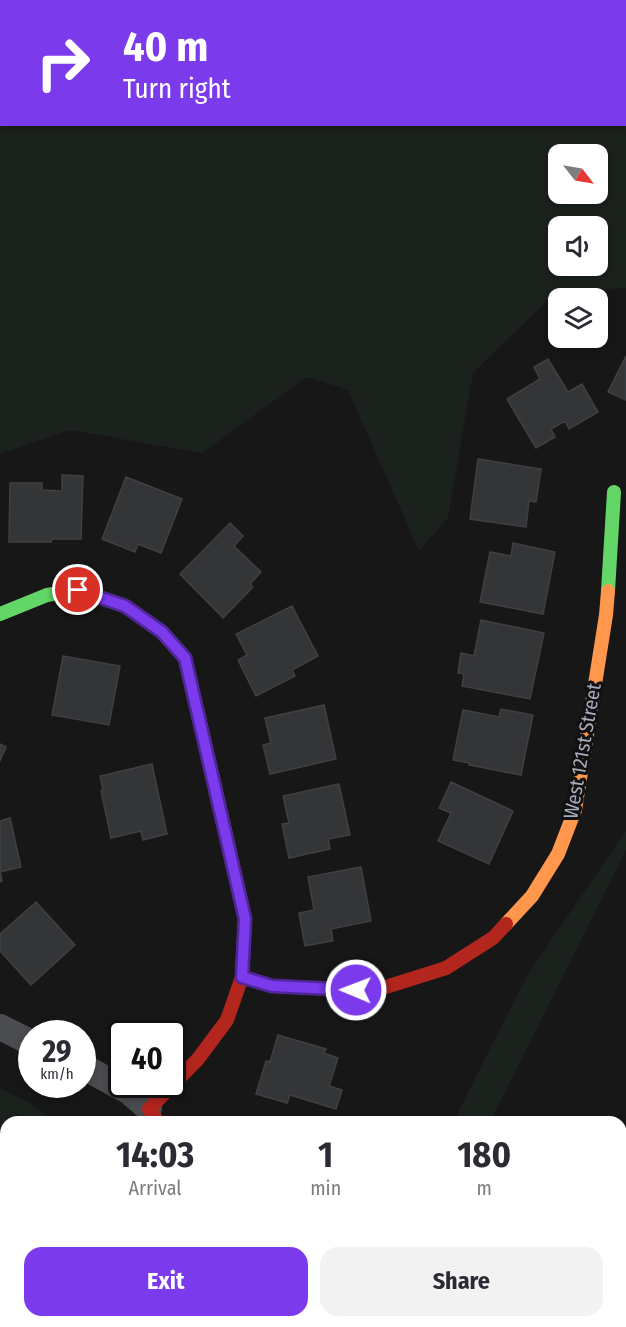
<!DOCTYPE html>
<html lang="en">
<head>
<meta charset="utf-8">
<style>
  :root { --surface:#fff; --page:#f2f2f3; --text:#2b2b33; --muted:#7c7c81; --accent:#7c3aed }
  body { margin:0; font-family:"Fira Sans Condensed",sans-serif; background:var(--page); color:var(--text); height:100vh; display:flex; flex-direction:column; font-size:22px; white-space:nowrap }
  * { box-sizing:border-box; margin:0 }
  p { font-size:20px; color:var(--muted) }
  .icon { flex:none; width:33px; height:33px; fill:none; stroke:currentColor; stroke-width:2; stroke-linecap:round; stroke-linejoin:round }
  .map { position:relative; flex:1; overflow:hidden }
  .side { position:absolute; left:0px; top:1116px; width:627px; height:212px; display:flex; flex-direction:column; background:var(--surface); border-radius:18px 18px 0 0; box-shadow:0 3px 9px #0003 }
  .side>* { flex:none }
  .banner { position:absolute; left:0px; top:0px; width:627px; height:126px; box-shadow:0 3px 9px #0003; background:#7c3aed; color:#fff; overflow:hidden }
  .needle { width:39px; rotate:121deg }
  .controls { position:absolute; left:548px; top:144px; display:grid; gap:12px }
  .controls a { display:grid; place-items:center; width:60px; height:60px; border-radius:12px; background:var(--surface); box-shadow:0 3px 9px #0003; font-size:30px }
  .speed { position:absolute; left:18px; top:1020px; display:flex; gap:12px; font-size:30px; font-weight:700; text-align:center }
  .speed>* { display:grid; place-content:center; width:78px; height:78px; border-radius:50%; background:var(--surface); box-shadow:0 3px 9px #0003; line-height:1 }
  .speed small { font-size:15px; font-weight:400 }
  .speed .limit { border:3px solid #111; border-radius:9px; background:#fff; color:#111 }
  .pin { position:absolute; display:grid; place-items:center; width:51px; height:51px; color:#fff; margin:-26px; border:3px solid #fff; border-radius:50%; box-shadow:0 2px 6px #0007 }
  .me { position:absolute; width:66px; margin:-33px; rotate:271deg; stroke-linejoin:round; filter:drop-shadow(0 0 4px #0008) }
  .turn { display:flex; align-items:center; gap:21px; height:126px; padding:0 24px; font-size:27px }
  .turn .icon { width:78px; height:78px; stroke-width:2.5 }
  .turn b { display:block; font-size:42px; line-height:51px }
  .eta { display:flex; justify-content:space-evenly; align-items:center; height:102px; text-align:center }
  .eta b { font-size:36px; font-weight:700; line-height:42px }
  .cta { display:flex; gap:12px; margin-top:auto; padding:12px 24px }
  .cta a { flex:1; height:69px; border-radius:18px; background:var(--accent); color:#fff; font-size:24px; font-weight:700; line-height:69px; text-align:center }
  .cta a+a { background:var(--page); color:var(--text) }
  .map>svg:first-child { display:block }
</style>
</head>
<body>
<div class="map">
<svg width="626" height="1327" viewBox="0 0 626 1327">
  <rect width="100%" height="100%" fill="#171717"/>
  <path fill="#1b211c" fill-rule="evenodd" d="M 0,0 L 626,0 L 626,288 L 556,292 L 473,373 L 448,518 L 419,551 L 348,390 L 307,377 L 202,453 L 69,430 L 0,454 ZM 2,2 L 626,2 L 626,124 L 2,124 ZM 558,154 L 597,154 L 597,194 L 558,194 ZM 558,226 L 597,226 L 597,266 L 558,266 Z
    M 626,831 L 626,850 L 490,1122 L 453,1122 L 529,972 Z
    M 0,1088 L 35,1106 L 54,1122 L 6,1122 L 6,1223 L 0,1218 Z
    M 95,1322 L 145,1322 L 139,1327 L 98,1327 Z
    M 341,1322 L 390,1322 L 387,1327 L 338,1327 Z"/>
  <path fill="#2a3239" d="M 621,1183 L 626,1183 L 626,1327 L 517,1327 L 517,1322 L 621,1322 Z"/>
  <path fill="#343537" stroke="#3f4043" stroke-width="1.5" d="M 626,356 L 626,400 L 608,392 Z
    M 548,359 L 568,392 L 582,384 L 598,412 L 569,429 L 565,421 L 551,429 L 555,437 L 536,448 L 507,399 L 540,379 L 534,367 Z
    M 478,459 L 541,469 L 536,502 L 529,501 L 526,527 L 470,519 Z
    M 62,475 L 83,476 L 81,539 L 52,539 L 51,542 L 9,542 L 10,483 L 42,483 L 42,490 L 62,491 Z
    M 126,477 L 182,499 L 161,553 L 138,544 L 135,552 L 102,539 Z
    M 230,523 L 243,536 L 234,546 L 261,572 L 250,584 L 253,587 L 223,618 L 180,574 Z
    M 513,543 L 555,552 L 543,614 L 480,602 L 490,552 L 511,556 Z
    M 292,606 L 318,656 L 292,670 L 295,676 L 256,696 L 238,660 L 247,655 L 236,634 Z
    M 481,620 L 544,633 L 530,699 L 462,686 L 464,674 L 458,673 L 461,653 L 474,656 Z
    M 63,656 L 120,666 L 109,725 L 52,715 Z
    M 324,705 L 336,759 L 270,774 L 263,745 L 271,743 L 265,718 Z
    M 501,709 L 533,715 L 521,775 L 469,765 L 469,763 L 453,760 L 463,710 L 499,717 Z
    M 0,744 L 6,747 L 0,761 Z
    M 152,764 L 167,834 L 143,840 L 141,831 L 111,838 L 101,791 L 103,790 L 100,776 Z
    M 451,782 L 513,811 L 489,864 L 438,841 L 451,813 L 439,808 Z
    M 339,784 L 350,835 L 328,839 L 330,849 L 289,858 L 282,824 L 289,823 L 283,796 Z
    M 10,818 L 21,867 L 0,872 L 2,881 L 0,882 L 0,821 Z
    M 361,867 L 371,921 L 331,929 L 333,941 L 305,946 L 299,913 L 314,910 L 308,877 Z
    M 36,902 L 75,945 L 31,985 L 0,951 L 0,934 Z
    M 278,1035 L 326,1049 L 324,1053 L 338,1058 L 329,1086 L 342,1090 L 336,1109 L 290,1095 L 287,1103 L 256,1094 L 266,1061 L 270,1062 Z
    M 0,1259 L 6,1263 L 6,1293 L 0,1301 Z
    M 30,1322 L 73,1322 L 66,1327 L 23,1327 Z"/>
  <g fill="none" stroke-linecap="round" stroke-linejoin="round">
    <path stroke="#4b4c50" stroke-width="26" d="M 0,1027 L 32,1043
      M 82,1066 L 128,1091 L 149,1109
      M 184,1327 L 185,1322"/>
    <path stroke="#63d668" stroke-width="14" d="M 608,591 L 614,492
      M 0,614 L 47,595 L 78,590 L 125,606 L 162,632 L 185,658 L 214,783"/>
    <path stroke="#ff974d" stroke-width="14" d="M 214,783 L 245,919 L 242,977
      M 506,924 L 532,896 L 558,854 L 575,810 L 606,615 L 608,591"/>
    <path stroke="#b3261e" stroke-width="14" d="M 158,1122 L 149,1109 L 198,1059 L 227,1020 L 242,977 L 272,986 L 373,991 L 446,968 L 493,938 L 506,924"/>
  </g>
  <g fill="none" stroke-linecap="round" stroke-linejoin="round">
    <defs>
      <path id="route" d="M 78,590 L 125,606 L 162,632 L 185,658 L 245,919 L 242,977 L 272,986 L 356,990"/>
    </defs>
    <use href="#route" stroke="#51269a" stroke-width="15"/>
    <use href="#route" stroke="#7c3aed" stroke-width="10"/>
  </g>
  <g text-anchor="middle" stroke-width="6" stroke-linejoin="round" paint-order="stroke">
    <g font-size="20" fill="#a8adb8" stroke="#111113">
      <text transform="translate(582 751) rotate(-80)" y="7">West 121st Street</text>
    </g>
  </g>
</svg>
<div class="controls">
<a><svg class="needle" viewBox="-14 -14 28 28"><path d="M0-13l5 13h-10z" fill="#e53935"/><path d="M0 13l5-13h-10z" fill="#7c7c81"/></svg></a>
<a><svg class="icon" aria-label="sound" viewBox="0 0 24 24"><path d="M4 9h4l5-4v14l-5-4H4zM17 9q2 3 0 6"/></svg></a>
<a><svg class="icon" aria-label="layers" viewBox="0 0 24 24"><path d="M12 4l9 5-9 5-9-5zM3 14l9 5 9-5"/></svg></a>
</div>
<div class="speed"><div>29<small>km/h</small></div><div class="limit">40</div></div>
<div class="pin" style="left:78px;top:590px;background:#d93025"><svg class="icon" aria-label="arrive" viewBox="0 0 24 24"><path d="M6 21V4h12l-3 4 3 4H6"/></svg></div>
<svg class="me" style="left:356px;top:990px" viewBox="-20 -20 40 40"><circle r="17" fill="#7c3aed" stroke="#fff" stroke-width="3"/><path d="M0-11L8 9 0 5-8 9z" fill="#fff"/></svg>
<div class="banner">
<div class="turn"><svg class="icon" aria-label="right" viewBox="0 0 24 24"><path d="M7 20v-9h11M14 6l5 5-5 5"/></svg><div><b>40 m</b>Turn right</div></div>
</div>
<section class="side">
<div class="eta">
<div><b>14:03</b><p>Arrival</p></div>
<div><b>1</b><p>min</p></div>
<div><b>180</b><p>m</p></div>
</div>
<div class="cta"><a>Exit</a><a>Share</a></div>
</section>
</div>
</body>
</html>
